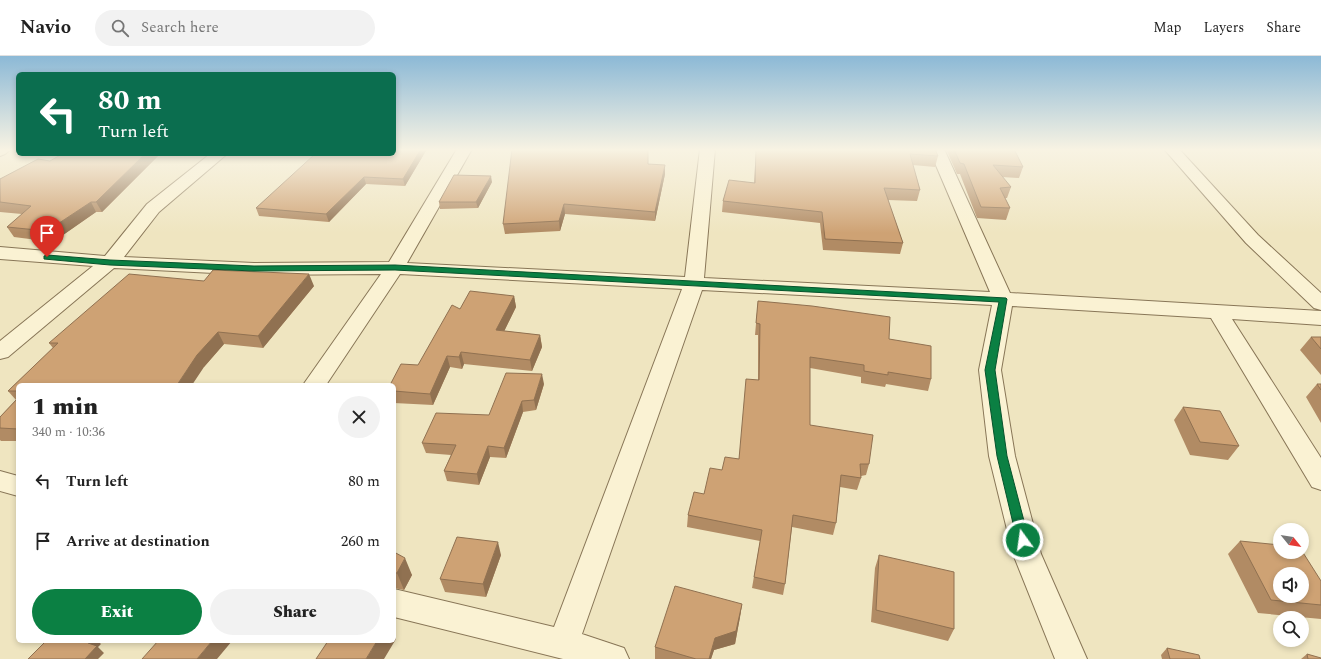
<!DOCTYPE html>
<html lang="en">
<head>
<meta charset="utf-8">
<style>
  :root { --surface:#fff; --page:#f2f2f2; --text:#222; --muted:#767676; --line:#e0e0e0; --accent:#0b8043 }
  body { margin:0; font-family:Spectral,serif; background:var(--page); color:var(--text); height:100vh; display:flex; flex-direction:column; font-size:15px; white-space:nowrap }
  * { box-sizing:border-box; margin:0 }
  p { font-size:13px; color:var(--muted) }
  .icon { flex:none; width:22px; height:22px; fill:none; stroke:currentColor; stroke-width:2; stroke-linecap:round; stroke-linejoin:round }
  .map { position:relative; flex:1; overflow:hidden }
  .sheet { position:absolute; left:16px; top:327px; width:380px; height:260px; display:flex; flex-direction:column; background:var(--surface); border-radius:6px; box-shadow:0 2px 6px #0003 }
  .sheet>* { flex:none }
  .guide { position:absolute; left:16px; top:16px; width:380px; height:84px; border-radius:6px; box-shadow:0 2px 6px #0003; background:#0b6e4f; color:#fff; overflow:hidden }
  .needle { width:26px; rotate:120deg }
  .controls { position:absolute; left:1273px; top:467px; display:grid; gap:8px }
  .controls a { display:grid; place-items:center; width:36px; height:36px; border-radius:50%; background:var(--surface); box-shadow:0 2px 6px #0003; font-size:20px }
  .pin { position:absolute; display:grid; place-items:center; width:34px; height:34px; color:#fff; margin:-41px -17px; border-radius:50% 50% 50% 0; rotate:-45deg; box-shadow:0 0 4px #0007 }
  .pin .icon { rotate:45deg }
  .me { position:absolute; width:44px; margin:-22px; rotate:346deg; stroke-linejoin:round; filter:drop-shadow(0 0 3px #0008) }
  .turn { display:flex; align-items:center; gap:14px; height:84px; padding:0 16px; font-size:18px }
  .turn .icon { width:52px; height:52px; stroke-width:2.5 }
  .turn b { display:block; font-size:28px; line-height:34px }
  .round { display:grid; place-items:center; flex:none; width:42px; height:42px; border-radius:21px; background:var(--page) }
  .head { display:flex; align-items:center; justify-content:space-between; height:68px; padding:0 16px }
  h1 { font-size:24px; font-weight:800; line-height:30px }
  .button { display:flex; gap:8px; margin-top:auto; padding:8px 16px }
  .button a { flex:1; height:46px; border-radius:24px; background:var(--accent); color:#fff; font-size:16px; font-weight:800; line-height:46px; text-align:center }
  .button a+a { background:var(--page); color:var(--text) }
  ul { padding:0; list-style:none }
  li { display:flex; align-items:center; gap:12px; height:60px; padding:0 16px }
  li div { flex:1 }
  li b { display:block; font-size:15px }
  li em { font-style:normal }
  header { display:flex; align-items:center; gap:24px; box-sizing:border-box; height:56px; padding:0 20px; background:var(--surface); border-bottom:1px solid var(--line) }
  header strong { font-size:19px }
  nav { display:flex; gap:22px; margin-inline-start:auto; font-size:14px }
  .search { width:280px; height:36px; background:var(--page); display:flex; align-items:center; gap:10px; box-sizing:border-box; padding:0 14px; border-radius:22px; color:var(--muted); font-size:15px }
  .map>svg:first-child { display:block }
</style>
</head>
<body>
<header>
<strong>Navio</strong>
<div class="search"><svg class="icon" aria-label="search" viewBox="0 0 24 24"><circle cx="10" cy="10" r="6"/><path d="M15 15l6 6"/></svg>Search here</div>
<nav><a>Map</a><a>Layers</a><a>Share</a></nav>
</header>
<div class="map">
<svg width="1321" height="603" viewBox="0 0 1321 603">
  <rect width="100%" height="100%" fill="#efe5c0"/>
  <g fill="none" stroke-linecap="round" stroke-linejoin="round">
    <defs>
      <path id="minor" d="M 0,93 L 11,93 L 5,98 L 0,100 Z
        M 457,93 L 472,93 L 407,207 L 685,221 L 700,93 L 715,93 L 704,222 L 990,236 L 929,93 L 944,93 L 1010,237 L 1321,255 L 1321,269 L 1232,263 L 1321,402 L 1321,434 L 1312,431 L 1211,262 L 1012,250 L 1001,314 L 1015,400 L 1041,498 L 1087,603 L 1055,603 L 1013,498 L 989,400 L 979,314 L 992,249 L 702,234 L 582,578 L 624,592 L 629,603 L 563,603 L 394,561 L 394,533 L 554,571 L 682,233 L 400,218 L 326,329 L 303,329 L 381,218 L 254,219 L 114,212 L 8,301 L 0,303 L 0,285 L 93,210 L 0,203 L 0,191 L 105,200 L 147,148 L 210,98 L 227,98 L 159,156 L 124,201 L 254,207 L 389,206 Z
        M 1164,93 L 1179,93 L 1258,179 L 1321,237 L 1321,254 L 1314,252 L 1246,187 Z
        M 0,415 L 18,420 L 18,440 L 0,435 Z"/>
    </defs>
    <use href="#minor" stroke="#887657" stroke-width="2"/>
    <use href="#minor" fill="#faf2d3" fill-rule="evenodd"/>
  </g>
  <path fill="#b18b64" d="M 427,93 L 405,130 L 366,128 L 329,166 L 259,160 L 256,152 Z
    M 756,93 L 935,93 L 938,100 L 935,111 L 913,109 L 920,134 L 917,145 L 888,144 L 903,187 L 900,198 L 823,194 L 820,167 L 722,156 L 723,145 L 754,127 Z
    M 946,93 L 1014,93 L 1023,111 L 1019,122 L 1002,121 L 1011,131 L 1007,142 L 1005,142 L 1010,152 L 1006,164 L 977,162 L 960,118 L 957,118 Z
    M 62,98 L 160,98 L 102,156 L 96,156 L 53,186 L 14,181 L 7,171 L 22,158 L 0,156 L 0,123 L 50,105 Z
    M 648,108 L 665,118 L 655,165 L 565,158 L 560,175 L 505,178 L 503,168 Z
    M 492,126 L 478,152 L 440,153 L 439,146 Z
    M 204,225 L 314,230 L 263,292 L 224,288 L 204,311 L 18,329 L 18,385 L 1,385 L 0,384 L 0,361 L 16,344 L 8,335 L 53,292 L 49,287 Z
    M 514,240 L 516,251 L 504,275 L 540,279 L 542,291 L 532,315 L 464,308 L 462,313 L 450,311 L 433,349 L 394,347 L 394,329 L 418,309 L 460,253 Z
    M 758,245 L 889,283 L 931,323 L 928,335 L 886,328 L 885,331 L 861,327 L 861,321 L 810,312 L 810,369 L 869,408 L 866,419 L 861,420 L 861,422 L 857,434 L 840,431 L 836,467 L 833,479 L 792,471 L 785,528 L 783,539 L 752,532 L 760,485 L 687,471 L 688,459 L 704,438 L 722,414 L 739,403 L 758,324 L 758,279 L 755,279 Z
    M 1311,281 L 1321,281 L 1321,319 L 1300,294 Z
    M 544,328 L 536,354 L 523,356 L 506,402 L 490,401 L 479,429 L 447,425 L 444,415 L 451,399 L 426,397 L 422,387 L 489,359 Z
    M 1317,328 L 1321,328 L 1321,367 L 1306,341 Z
    M 1183,351 L 1239,390 L 1228,404 L 1190,399 L 1174,364 Z
    M 1240,485 L 1321,525 L 1321,563 L 1258,557 L 1228,498 Z
    M 394,496 L 412,519 L 404,534 L 394,532 Z
    M 501,499 L 486,541 L 445,536 L 440,523 Z
    M 879,499 L 954,573 L 948,585 L 871,566 L 875,512 Z
    M 742,548 L 740,561 L 735,588 L 714,594 L 711,603 L 655,603 L 655,591 Z
    M 1167,592 L 1200,603 L 1162,603 L 1161,599 Z
    M 1307,598 L 1321,603 L 1301,603 Z"/>
  <path fill="#907151" d="M 421,93 L 427,93 L 405,130 L 403,123 Z
    M 145,98 L 160,98 L 102,156 L 96,146 Z
    M 665,109 L 665,118 L 655,165 L 655,156 Z
    M 491,120 L 492,126 L 478,152 L 476,146 Z
    M 364,121 L 366,128 L 329,166 L 326,158 Z
    M 91,146 L 96,156 L 53,186 L 47,175 Z
    M 564,148 L 565,158 L 560,175 L 559,165 Z
    M 309,218 L 314,230 L 263,292 L 258,280 Z
    M 514,240 L 516,251 L 499,286 L 496,274 Z
    M 218,276 L 224,288 L 204,311 L 192,329 L 177,329 L 197,299 Z
    M 540,279 L 542,291 L 532,315 L 530,304 Z
    M 461,296 L 464,308 L 462,313 L 459,301 Z
    M 447,300 L 450,311 L 433,349 L 430,338 Z
    M 542,318 L 544,328 L 536,354 L 534,344 Z
    M 522,345 L 523,356 L 506,402 L 504,392 Z
    M 488,390 L 490,401 L 479,429 L 477,418 Z
    M 498,486 L 501,499 L 486,541 L 483,528 Z
    M 405,502 L 412,519 L 404,534 L 397,517 Z
    M 742,548 L 740,561 L 735,588 L 714,594 L 711,603 L 709,603 L 715,582 Z
    M 394,579 L 396,583 L 384,603 L 366,603 L 377,585 L 394,585 Z
    M 90,585 L 98,585 L 101,588 L 98,591 L 104,597 L 98,603 L 85,603 L 88,587 Z
    M 212,585 L 232,585 L 217,603 L 197,603 Z"/>
  <path fill="#cea274" stroke="#907151" fill-rule="evenodd" d="M 394,93 L 421,93 L 403,123 L 364,121 L 326,158 L 256,152 L 315,98 L 394,98 Z
    M 512,93 L 648,93 L 648,108 L 665,109 L 655,156 L 564,148 L 559,165 L 503,168 Z
    M 756,93 L 935,93 L 938,100 L 910,98 L 920,134 L 884,132 L 903,187 L 825,183 L 822,156 L 723,145 L 729,124 L 755,127 Z
    M 954,93 L 1014,93 L 1023,111 L 993,109 L 1011,131 L 1000,132 L 1010,152 L 981,151 L 964,108 L 960,107 Z
    M 62,98 L 145,98 L 96,146 L 91,146 L 47,175 L 7,171 L 31,150 L 0,146 L 0,123 L 38,103 L 50,105 Z
    M 454,119 L 491,120 L 476,146 L 439,146 Z
    M 213,214 L 309,218 L 258,280 L 218,276 L 197,299 L 177,329 L 18,329 L 18,335 L 8,335 L 58,287 L 49,287 L 129,218 L 204,225 Z
    M 470,235 L 514,240 L 496,274 L 540,279 L 530,304 L 461,296 L 459,301 L 447,300 L 430,338 L 394,335 L 394,329 L 390,329 L 401,308 L 418,309 L 452,249 L 460,253 Z
    M 758,245 L 812,250 L 890,261 L 889,283 L 931,290 L 931,323 L 888,316 L 888,319 L 864,315 L 864,309 L 810,301 L 810,369 L 873,379 L 869,408 L 860,408 L 861,422 L 841,419 L 836,467 L 793,459 L 785,528 L 754,521 L 762,474 L 688,459 L 694,436 L 704,438 L 710,412 L 722,414 L 725,401 L 739,403 L 746,323 L 759,324 L 760,268 L 756,267 Z
    M 1311,281 L 1321,281 L 1321,293 Z
    M 506,317 L 542,318 L 534,344 L 522,345 L 504,392 L 488,390 L 477,418 L 444,415 L 456,389 L 422,387 L 436,357 L 489,359 Z
    M 1317,328 L 1321,328 L 1321,334 Z
    M 18,342 L 18,373 L 0,372 L 0,361 Z
    M 1183,351 L 1220,355 L 1239,390 L 1200,386 Z
    M 457,481 L 498,486 L 483,528 L 440,523 Z
    M 1240,485 L 1280,489 L 1280,496 L 1302,496 L 1302,495 L 1321,525 L 1321,549 L 1271,544 ZM 1280,518 L 1302,518 L 1302,540 L 1280,540 Z
    M 394,496 L 405,502 L 397,517 L 394,517 Z
    M 879,499 L 954,516 L 954,573 L 876,554 Z
    M 675,530 L 742,548 L 736,575 L 715,582 L 709,603 L 696,603 L 655,591 Z
    M 46,585 L 90,585 L 88,587 L 97,590 L 85,603 L 28,603 Z
    M 158,585 L 212,585 L 197,603 L 142,603 Z
    M 328,585 L 377,585 L 366,603 L 316,603 Z
    M 1167,592 L 1199,599 L 1200,603 L 1170,603 Z
    M 1307,598 L 1321,602 L 1321,603 L 1308,603 Z"/>
  <linearGradient id="sky" x2="0" y2="1"><stop stop-color="#8cb9d6"/><stop offset="0.53" stop-color="#f8f3e3"/><stop offset="1" stop-color="#f8f3e3" stop-opacity="0"/></linearGradient>
  <rect width="1321" height="177" fill="url(#sky)"/>
  <path fill="#0b8043" stroke="#07532c" d="M 47,199 L 110,204 L 254,210 L 395,209 L 1006,242 L 1007,243 L 995,314 L 1007,400 L 1029,484 L 1027,487 L 1023,489 L 1019,487 L 1017,484 L 997,400 L 985,314 L 999,246 L 395,214 L 254,215 L 110,209 L 44,203 L 44,200 Z"/>
</svg>
<div class="controls">
<a><svg class="needle" viewBox="-14 -14 28 28"><path d="M0-13l5 13h-10z" fill="#e53935"/><path d="M0 13l5-13h-10z" fill="#767676"/></svg></a>
<a><svg class="icon" aria-label="sound" viewBox="0 0 24 24"><path d="M4 9h4l5-4v14l-5-4H4zM17 9q2 3 0 6"/></svg></a>
<a><svg class="icon" aria-label="search" viewBox="0 0 24 24"><circle cx="10" cy="10" r="6"/><path d="M15 15l6 6"/></svg></a>
</div>
<div class="pin" style="left:47px;top:201px;background:#d93025"><svg class="icon" aria-label="arrive" viewBox="0 0 24 24"><path d="M6 21V4h12l-3 4 3 4H6"/></svg></div>
<svg class="me" style="left:1023px;top:484px" viewBox="-20 -20 40 40"><circle r="17" fill="#0b8043" stroke="#fff" stroke-width="3"/><path d="M0-11L8 9 0 5-8 9z" fill="#fff"/></svg>
<div class="guide">
<div class="turn"><svg class="icon" aria-label="left" viewBox="0 0 24 24"><path d="M17 20v-9H6M10 6l-5 5 5 5"/></svg><div><b>80 m</b>Turn left</div></div>
</div>
<section class="sheet">
<div class="head"><div><h1>1 min</h1><p>340 m · 10:36</p></div><a class="round"><svg class="icon" aria-label="close" viewBox="0 0 24 24"><path d="M6 6l12 12M18 6L6 18"/></svg></a></div>
<ul>
<li><svg class="icon" aria-label="left" viewBox="0 0 24 24"><path d="M17 20v-9H6M10 6l-5 5 5 5"/></svg><div><b>Turn left</b></div><em>80 m</em></li>
<li><svg class="icon" aria-label="arrive" viewBox="0 0 24 24"><path d="M6 21V4h12l-3 4 3 4H6"/></svg><div><b>Arrive at destination</b></div><em>260 m</em></li>
</ul>
<div class="button"><a>Exit</a><a>Share</a></div>
</section>
</div>
</body>
</html>
